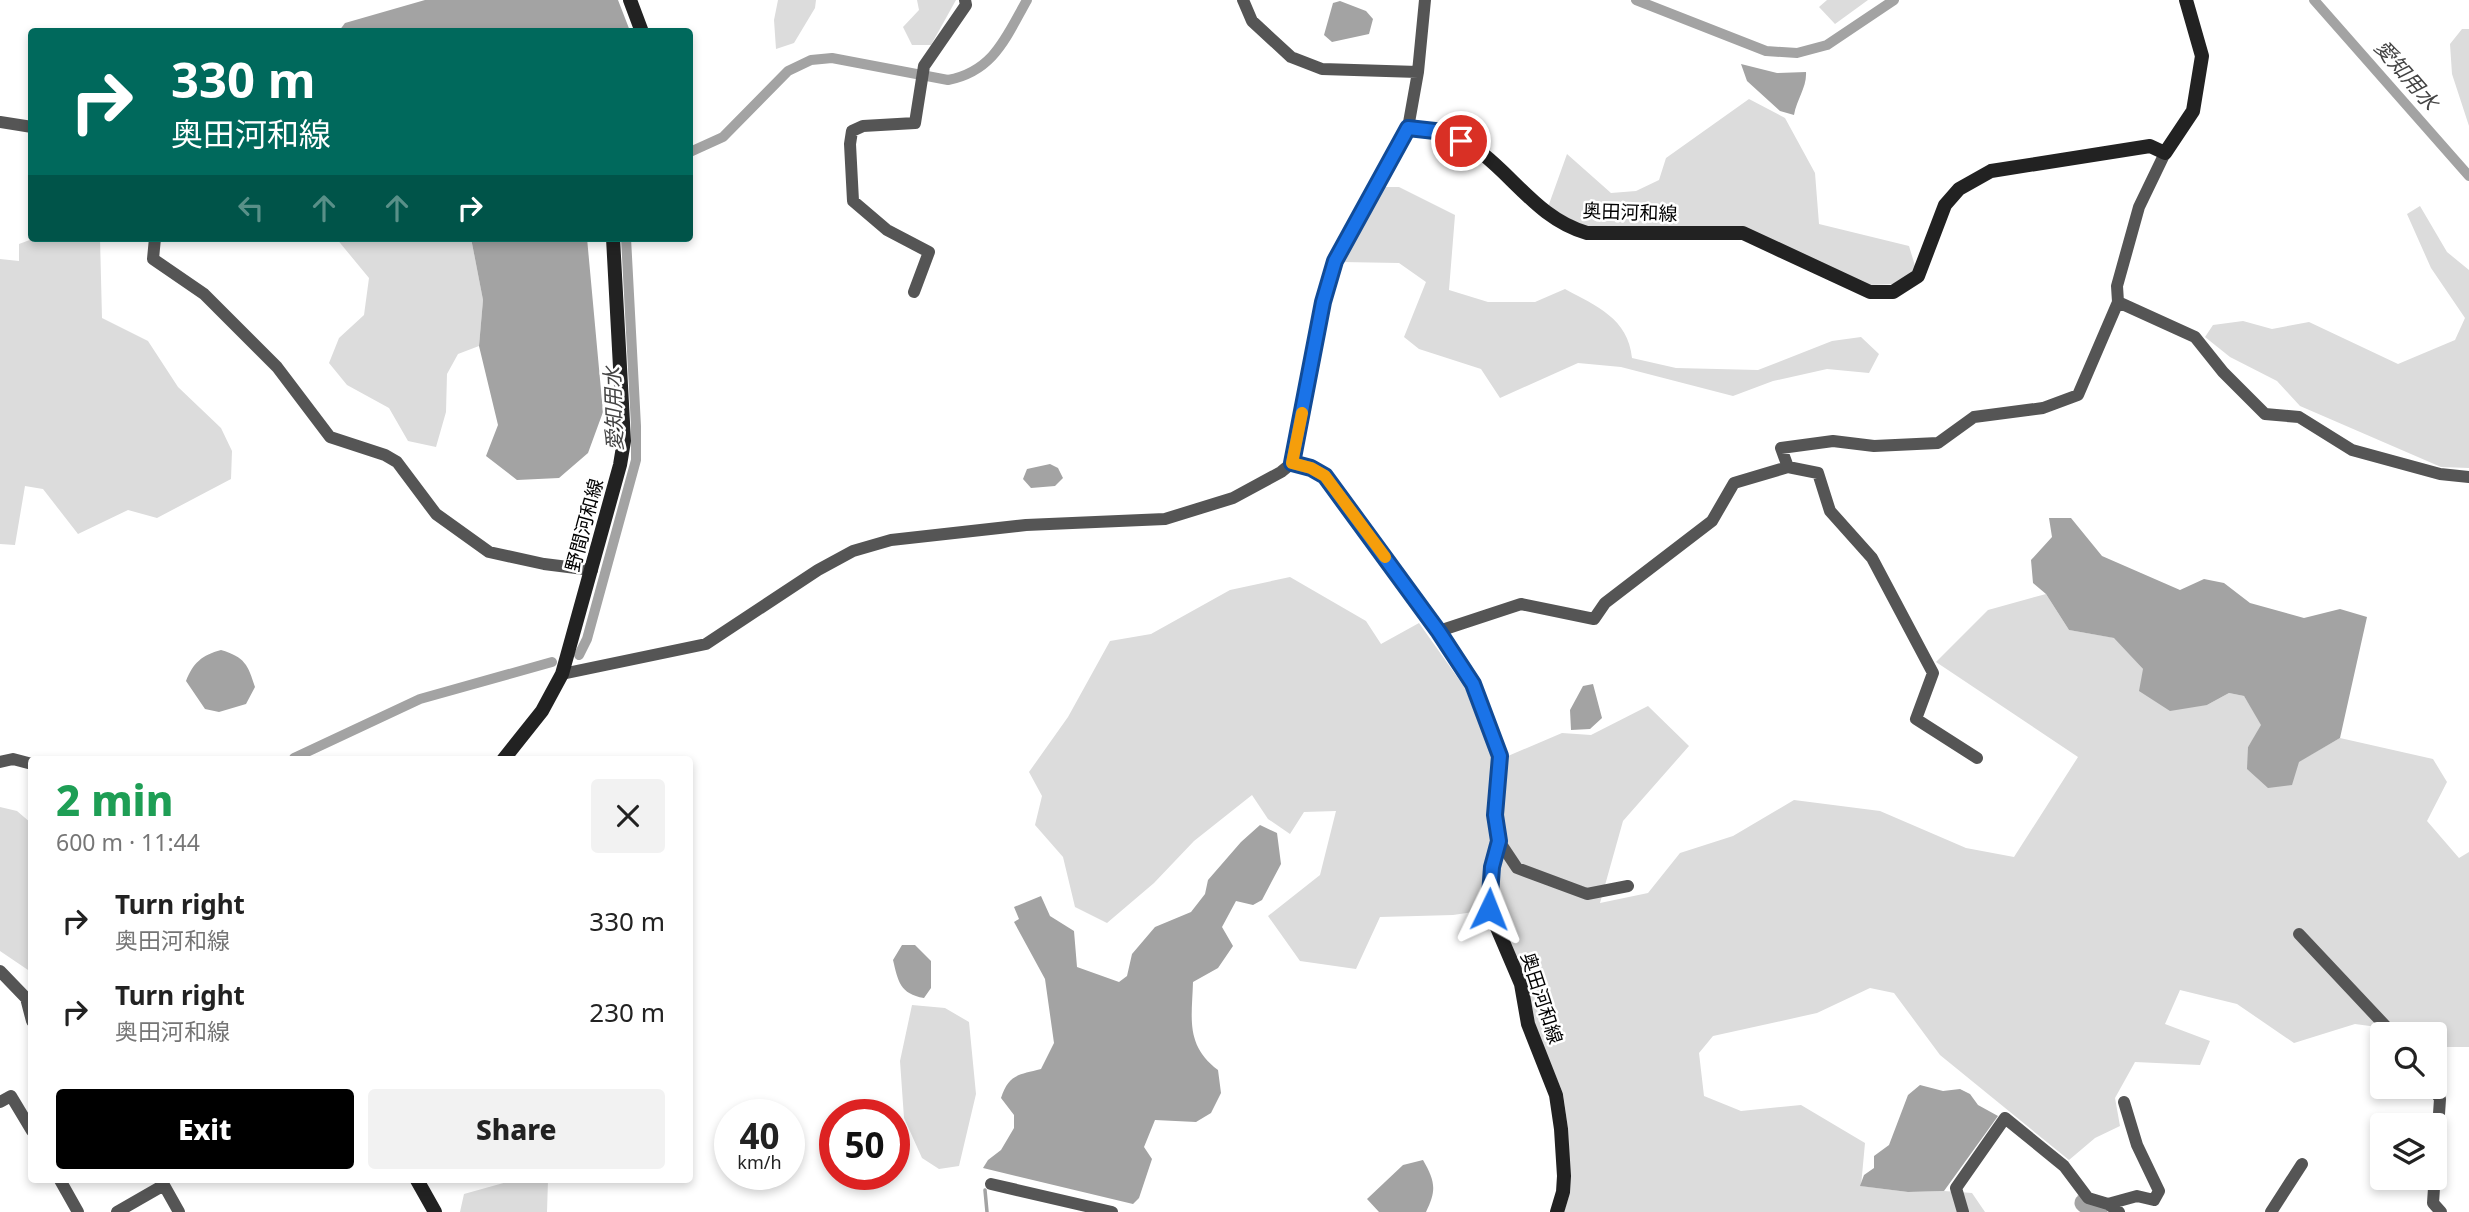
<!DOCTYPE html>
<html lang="en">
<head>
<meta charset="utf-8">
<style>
  :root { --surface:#fff; --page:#f2f2f2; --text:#222; --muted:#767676; --accent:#000 }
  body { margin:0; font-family:"Noto Sans","Noto Sans JP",sans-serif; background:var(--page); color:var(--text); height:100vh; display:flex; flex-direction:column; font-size:26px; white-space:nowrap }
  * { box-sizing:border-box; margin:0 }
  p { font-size:23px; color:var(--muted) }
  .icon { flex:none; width:38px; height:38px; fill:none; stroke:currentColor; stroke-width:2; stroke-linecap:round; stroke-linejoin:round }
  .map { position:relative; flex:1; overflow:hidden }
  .details { position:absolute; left:28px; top:756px; width:665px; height:427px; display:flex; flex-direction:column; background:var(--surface); border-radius:7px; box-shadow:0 4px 10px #0003 }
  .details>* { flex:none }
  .guide { position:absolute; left:28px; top:28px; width:665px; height:214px; border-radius:7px; box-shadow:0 4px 10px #0003; background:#00695c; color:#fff; overflow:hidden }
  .buttons { position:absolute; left:2370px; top:1022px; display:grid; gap:14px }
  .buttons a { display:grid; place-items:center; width:77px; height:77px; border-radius:7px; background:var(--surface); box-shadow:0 4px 10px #0003; font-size:35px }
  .speed { position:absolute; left:714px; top:1099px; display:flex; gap:14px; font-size:35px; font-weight:700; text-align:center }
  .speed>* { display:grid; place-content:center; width:91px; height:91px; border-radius:50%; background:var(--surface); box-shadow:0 4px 10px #0003; line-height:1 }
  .speed small { font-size:18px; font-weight:400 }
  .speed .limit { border:10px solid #d22; background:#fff; color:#111 }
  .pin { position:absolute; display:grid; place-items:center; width:60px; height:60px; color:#fff; margin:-30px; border:4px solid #fff; border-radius:50%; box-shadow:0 2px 7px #0007 }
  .me { position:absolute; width:77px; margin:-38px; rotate:2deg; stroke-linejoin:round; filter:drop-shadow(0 0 5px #0008) }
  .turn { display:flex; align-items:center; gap:24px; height:147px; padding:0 28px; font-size:32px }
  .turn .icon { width:91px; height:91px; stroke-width:2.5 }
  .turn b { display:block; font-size:49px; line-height:60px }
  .lanes { display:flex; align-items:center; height:66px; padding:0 28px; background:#0003; justify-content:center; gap:35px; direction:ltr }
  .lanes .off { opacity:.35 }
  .round { display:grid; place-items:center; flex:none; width:74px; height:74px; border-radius:7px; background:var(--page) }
  .headline { display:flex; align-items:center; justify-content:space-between; height:119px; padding:0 28px }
  h1 { font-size:42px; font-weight:800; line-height:52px; color:#1e9e55 }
  .button { display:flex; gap:14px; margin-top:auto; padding:14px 28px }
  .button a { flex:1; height:80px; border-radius:7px; background:var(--accent); color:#fff; font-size:28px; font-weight:800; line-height:80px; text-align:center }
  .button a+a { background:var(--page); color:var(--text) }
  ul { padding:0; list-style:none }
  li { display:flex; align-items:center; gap:21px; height:91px; padding:0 28px }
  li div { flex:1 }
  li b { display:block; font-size:26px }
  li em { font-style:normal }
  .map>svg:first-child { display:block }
</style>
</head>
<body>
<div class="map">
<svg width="2469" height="1212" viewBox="0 0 2469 1212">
  <rect width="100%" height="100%" fill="#fff"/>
  <path fill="#dcdcdc" d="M 778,0 L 816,0 L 815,8 L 794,43 L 776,49 L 774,20 Z
    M 917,0 L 956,0 L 931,45 L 912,45 L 903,27 L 919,10 Z
    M 1827,0 L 1868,0 L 1835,24 L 1819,7 Z
    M 2462,29 L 2469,29 L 2469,126 L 2452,74 L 2450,44 Z
    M 1749,99 L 1785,118 L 1815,173 L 1819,224 L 1909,246 L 1916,269 L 1896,284 L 1869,285 L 1746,228 L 1589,229 L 1548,207 L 1567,154 L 1611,193 L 1636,191 L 1659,180 L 1666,158 Z
    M 1382,187 L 1399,187 L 1455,215 L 1449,290 L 1488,302 L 1535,302 L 1565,289 C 1596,306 1628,318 1632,358 L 1676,368 L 1758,370 L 1832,341 L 1861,337 L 1879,354 L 1869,373 L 1827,369 L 1773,381 L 1733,396 L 1621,367 L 1578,363 L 1500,398 L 1481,369 L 1419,349 L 1404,337 L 1426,282 L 1399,263 L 1342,262 Z
    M 2420,206 L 2447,252 L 2469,270 L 2469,468 L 2441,467 L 2300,406 L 2277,381 L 2230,357 L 2205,337 L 2213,325 L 2243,321 L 2272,329 L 2309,322 L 2398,364 L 2455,340 L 2465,318 L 2431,268 L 2407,214 Z
    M 35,238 L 100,238 L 102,318 L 148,341 L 178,387 L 221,428 L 232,451 L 231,479 L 157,518 L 128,510 L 78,534 L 43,489 L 25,486 L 15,545 L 0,544 L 0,259 L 19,261 L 19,244 Z
    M 336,238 L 471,238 L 483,300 L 479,346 L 458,354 L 447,374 L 446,412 L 436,447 L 408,441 L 389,408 L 347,385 L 329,363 L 339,338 L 364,315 L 369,278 Z
    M 1290,577 L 1366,621 L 1381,644 L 1419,623 L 1465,688 L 1494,762 L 1562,733 L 1591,735 L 1648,706 L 1689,746 L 1623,821 L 1600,903 L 1648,893 L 1680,853 L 1733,836 L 1794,800 L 1880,811 L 1966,848 L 2014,857 L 2078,757 L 1936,662 L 1988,610 L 2046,594 L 2069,630 L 2115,638 L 2143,669 L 2207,705 L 2229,693 L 2244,696 L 2262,725 L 2248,747 L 2298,762 L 2340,738 L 2433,759 L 2447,782 L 2427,821 L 2459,858 L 2469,852 L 2469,1047 L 2441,1047 L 2434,1044 L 2434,1034 L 2414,1034 L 2407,1031 L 2355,1024 L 2294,1043 L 2237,1004 L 2180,990 L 2165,1024 L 2210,1041 L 2200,1065 L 2135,1062 L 2115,1098 L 2120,1126 L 2095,1138 L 2069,1160 L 1940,1055 L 1894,993 L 1870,988 L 1817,1013 L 1713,1036 L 1699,1053 L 1704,1096 L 1741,1111 L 1801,1105 L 1865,1143 L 1861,1186 L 1908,1192 L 1944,1191 L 1972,1193 L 1985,1212 L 1564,1212 L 1570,1193 L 1568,1129 L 1563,1093 L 1534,1026 L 1494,909 L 1453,915 L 1380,917 L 1356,969 L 1300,961 L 1268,916 L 1320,875 L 1336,811 L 1304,812 L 1290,834 L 1268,819 L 1252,795 L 1194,841 L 1154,883 L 1107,923 L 1075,907 L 1063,857 L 1035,825 L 1042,796 L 1029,772 L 1068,717 L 1110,641 L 1151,634 L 1230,590 Z
    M 0,807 L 17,811 L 31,823 L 31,972 L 0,951 Z
    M 912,1005 L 945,1008 L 969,1022 L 976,1094 L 959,1166 L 939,1169 L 922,1158 L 904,1118 L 900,1061 Z
    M 509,1180 L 548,1180 L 547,1212 L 460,1212 L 464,1194 L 507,1182 Z"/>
  <path fill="#a3a3a3" d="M 425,0 L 618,0 L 630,31 L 339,31 L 345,23 Z
    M 1340,1 L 1366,11 L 1373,19 L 1369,34 L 1332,42 L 1324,35 L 1333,3 Z
    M 1741,64 L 1777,73 L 1806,72 C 1807,87 1797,99 1794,115 L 1780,111 L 1747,81 Z
    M 471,238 L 587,238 L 603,412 L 588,453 L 559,478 L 517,480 L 486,456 L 498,425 L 479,346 L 483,300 Z
    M 1050,464 L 1058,468 L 1063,478 L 1055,486 L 1031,488 L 1023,479 L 1027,469 Z
    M 2049,518 L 2071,518 L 2102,556 L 2180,590 L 2204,579 L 2224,583 L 2250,603 L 2304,618 L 2340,609 L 2367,617 L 2340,738 L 2299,762 L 2292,785 L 2268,788 L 2247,769 L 2248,747 L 2261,725 L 2244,696 L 2229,693 L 2207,705 L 2170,711 L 2139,691 L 2143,669 L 2114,638 L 2069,630 L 2046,594 L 2033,583 L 2031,560 L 2052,537 Z
    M 221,650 C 245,657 248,665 255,687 L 246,704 L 219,712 L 205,709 L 186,681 C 193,663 202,655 221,650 Z
    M 1593,684 L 1602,718 L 1590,729 L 1571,730 L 1570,710 L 1583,686 Z
    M 1260,825 L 1277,833 L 1281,864 L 1262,900 L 1253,905 L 1236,901 L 1222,927 L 1233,946 L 1218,968 L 1193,982 C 1192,1018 1185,1045 1218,1070 L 1221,1093 L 1211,1113 L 1196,1122 L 1155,1120 L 1144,1147 L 1152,1159 L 1139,1198 L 1133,1204 L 983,1168 L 988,1160 L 1001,1150 L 1014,1128 L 1014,1115 L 1001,1098 C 1009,1074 1018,1075 1041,1069 L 1054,1043 L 1045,979 L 1014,922 L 1019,919 L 1014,907 L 1041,896 L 1050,916 L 1074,931 L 1077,967 L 1119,982 L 1127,976 L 1132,954 L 1155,927 L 1191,912 L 1205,894 L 1208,880 L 1241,842 Z
    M 902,945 L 915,945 L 931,961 L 931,988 L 924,998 C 900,994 898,981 893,960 Z
    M 1920,1085 L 1943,1091 L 1960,1089 L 1970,1094 L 1978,1105 L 1998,1116 L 1944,1191 L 1908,1192 L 1860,1186 L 1864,1175 L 1874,1168 L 1874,1156 L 1889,1145 L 1908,1095 Z
    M 1423,1160 C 1435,1181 1437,1190 1426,1212 L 1379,1212 L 1367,1199 L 1403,1165 Z"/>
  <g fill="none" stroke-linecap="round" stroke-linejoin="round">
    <path stroke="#a3a3a3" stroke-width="3.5" d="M 985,1190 L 987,1212"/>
    <path stroke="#a3a3a3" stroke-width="10" d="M 1636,0 L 1766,51 L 1797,53 L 1827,45 L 1894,0
      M 2314,0 L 2469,176
      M 690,152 L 723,137 L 788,71 L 811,60 L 832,58 L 948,80 C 994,71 1006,37 1027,0
      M 579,655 L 587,639 L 636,460 L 636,426 L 626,238
      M 294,758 L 420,699 L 552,662"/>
    <path stroke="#a3a3a3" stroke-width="19" d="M 2084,1203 L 2098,1212"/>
    <path stroke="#555" stroke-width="12" d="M 1243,0 L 1252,21 L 1291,57 L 1322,69 L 1418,72
      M 0,122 L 32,127
      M 1408,128 L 1418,72 L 1425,0
      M 155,238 L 153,259 L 204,294 L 277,367 L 330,437 L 385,455 L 397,462 L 436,514 L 489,552 L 544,564 L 592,570
      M 914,292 L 929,252 L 887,230 L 853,201 L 850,144 L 852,131 L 863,126 L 915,123 L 924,66 L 966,5 L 965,0
      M 2118,302 L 2195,337 L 2223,372 L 2265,414 L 2299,417 L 2352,450 L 2440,474 L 2469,477
      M 1788,467 L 1781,448 L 1833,441 L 1874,446 L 1938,443 L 1974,417 L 2043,408 L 2078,395 L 2118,302 L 2117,286 L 2139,207 L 2165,153
      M 1439,631 L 1521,604 L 1594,619 L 1605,603 L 1712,521 L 1734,483 L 1788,467 L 1818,473 L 1830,511 L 1872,558 L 1933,673 L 1916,719 L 1977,758
      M 562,674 L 706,644 L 818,570 L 853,551 L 891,540 L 1026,525 L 1165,519 L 1233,498 L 1281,472 L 1292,463
      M 0,762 L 13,759 L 32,764
      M 1499,841 L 1517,868 L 1587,894 L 1628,886
      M 2299,934 L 2393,1034
      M 0,971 L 26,998 L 32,1021
      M 2432,1087 L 2440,1099 L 2433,1203 L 2441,1212
      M 0,1102 L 11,1096 L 32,1131
      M 60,1180 L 78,1212
      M 161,1180 L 179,1212
      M 991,1184 L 1112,1212
      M 2108,1204 L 2137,1196 L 2154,1200 L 2159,1191 L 2137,1145 L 2124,1102
      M 117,1212 L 164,1185
      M 1963,1212 L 1956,1188 L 2005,1118 L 2064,1166 L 2088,1198 L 2108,1204 L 2119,1212
      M 2271,1212 L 2302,1164"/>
    <path stroke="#222" stroke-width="14" d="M 630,0 L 642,32
      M 503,760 L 542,711 L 562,674 L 620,465 L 624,441 L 613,238
      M 417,1180 L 435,1212
      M 1557,1212 L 1563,1192 L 1564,1176 L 1561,1129 L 1556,1095 L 1528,1024 L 1521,984 L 1489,909 L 1491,867 L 1499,841 L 1495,815 L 1500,756 L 1473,684 L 1439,631 L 1325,476 L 1311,468 L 1292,463 L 1323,302 L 1335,261 L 1408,128 C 1420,129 1435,129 1446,133 C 1504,154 1527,216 1587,233 L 1743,233 L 1870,292 L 1893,292 L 1918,276 L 1945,205 L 1959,189 L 1991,171 L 2150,146 L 2165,153 L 2193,111 L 2202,56 L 2186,0"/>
  </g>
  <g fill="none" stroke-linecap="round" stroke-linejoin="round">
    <defs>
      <path id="route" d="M 1461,141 L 1444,132 L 1408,128 L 1335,261 L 1323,302 L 1292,463 L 1311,468 L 1325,476 L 1439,632 L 1473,684 L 1500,756 L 1495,815 L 1499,841 L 1492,867 L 1489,909"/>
    </defs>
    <use href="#route" stroke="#114b97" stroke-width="18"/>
    <use href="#route" stroke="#1a73e8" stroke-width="12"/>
    <path stroke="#f59e0b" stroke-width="12" d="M 1302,413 L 1292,463 L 1311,468 L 1325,476 L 1385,557"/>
  </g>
  <g text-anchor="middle" stroke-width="5" stroke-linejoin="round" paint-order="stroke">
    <g font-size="19" fill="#000" stroke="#fff">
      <text transform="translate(1630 212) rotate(2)" y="7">奥田河和線</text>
      <text transform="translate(584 525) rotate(-75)" y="7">野間河和線</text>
      <text transform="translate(1542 998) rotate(72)" y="7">奥田河和線</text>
    </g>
    <g font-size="21" font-style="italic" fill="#444" stroke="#fff">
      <text transform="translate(2406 75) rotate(49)" y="7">愛知用水</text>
      <text transform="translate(614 409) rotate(-92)" y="7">愛知用水</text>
    </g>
  </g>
</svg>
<div class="buttons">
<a><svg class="icon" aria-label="search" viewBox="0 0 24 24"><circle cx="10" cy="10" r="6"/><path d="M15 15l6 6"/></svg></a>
<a><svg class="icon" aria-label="layers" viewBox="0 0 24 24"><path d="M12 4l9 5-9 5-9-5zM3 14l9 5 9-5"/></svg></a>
</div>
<div class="speed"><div>40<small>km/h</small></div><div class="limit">50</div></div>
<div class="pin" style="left:1461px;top:141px;background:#d93025"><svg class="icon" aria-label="arrive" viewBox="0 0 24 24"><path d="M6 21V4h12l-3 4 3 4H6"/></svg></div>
<svg class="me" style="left:1489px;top:909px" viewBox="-20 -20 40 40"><path d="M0-17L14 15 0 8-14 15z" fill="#1a73e8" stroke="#fff" stroke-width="4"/></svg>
<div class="guide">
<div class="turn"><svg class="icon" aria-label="right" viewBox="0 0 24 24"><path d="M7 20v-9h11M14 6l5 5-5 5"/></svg><div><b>330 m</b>奥田河和線</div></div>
<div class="lanes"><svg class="icon off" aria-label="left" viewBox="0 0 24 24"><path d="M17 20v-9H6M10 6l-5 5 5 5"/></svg><svg class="icon off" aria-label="ahead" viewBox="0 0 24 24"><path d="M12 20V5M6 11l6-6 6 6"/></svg><svg class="icon off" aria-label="ahead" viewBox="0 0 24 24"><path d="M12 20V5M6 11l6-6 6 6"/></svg><svg class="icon" aria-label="right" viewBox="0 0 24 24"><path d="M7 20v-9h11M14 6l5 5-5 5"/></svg></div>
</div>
<section class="details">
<div class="headline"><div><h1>2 min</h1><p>600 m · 11:44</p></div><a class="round"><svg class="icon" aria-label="close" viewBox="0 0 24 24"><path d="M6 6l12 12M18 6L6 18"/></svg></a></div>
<ul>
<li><svg class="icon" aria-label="right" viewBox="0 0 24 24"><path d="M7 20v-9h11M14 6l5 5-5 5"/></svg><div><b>Turn right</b><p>奥田河和線</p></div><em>330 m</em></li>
<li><svg class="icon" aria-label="right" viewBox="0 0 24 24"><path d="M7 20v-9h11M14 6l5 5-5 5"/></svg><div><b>Turn right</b><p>奥田河和線</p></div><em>230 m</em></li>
</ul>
<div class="button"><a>Exit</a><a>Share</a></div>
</section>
</div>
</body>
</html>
